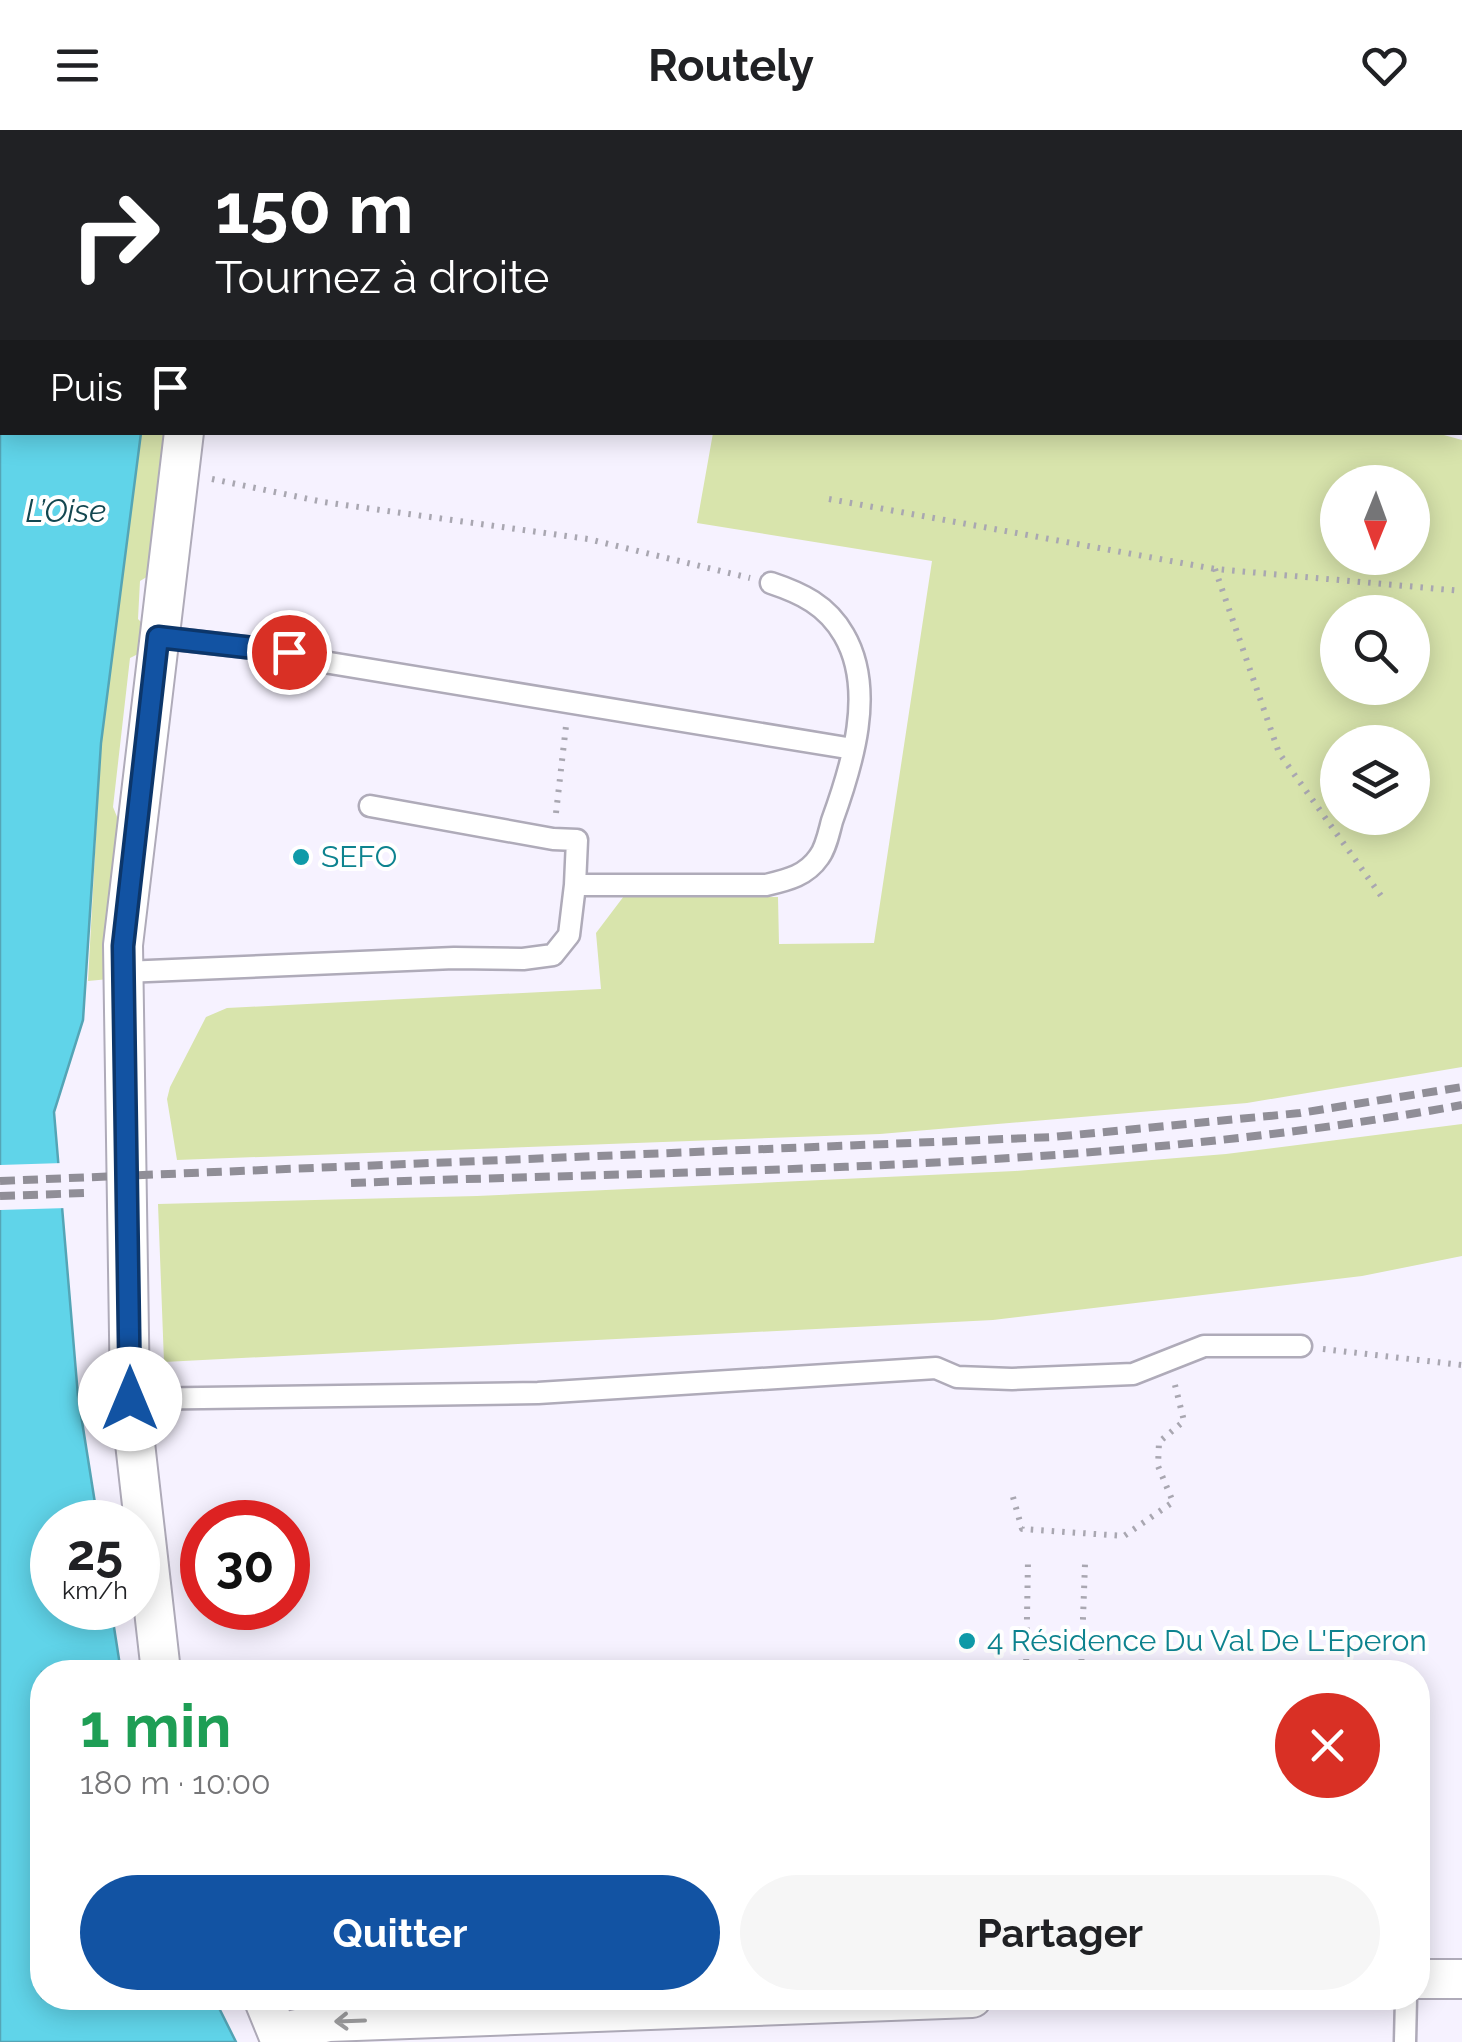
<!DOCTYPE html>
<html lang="fr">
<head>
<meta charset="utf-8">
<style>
  :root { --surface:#fff; --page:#f6f6f6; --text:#202124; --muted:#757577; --accent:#1253a3 }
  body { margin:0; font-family:Raleway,sans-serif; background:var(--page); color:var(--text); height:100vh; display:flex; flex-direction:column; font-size:38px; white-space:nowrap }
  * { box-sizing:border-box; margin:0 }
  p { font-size:32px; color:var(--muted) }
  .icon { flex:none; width:55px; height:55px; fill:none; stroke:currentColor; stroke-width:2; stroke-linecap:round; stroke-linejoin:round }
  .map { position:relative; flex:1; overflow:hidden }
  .panel { position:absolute; left:30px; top:1530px; width:1400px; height:350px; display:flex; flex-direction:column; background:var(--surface); border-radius:40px; box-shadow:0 5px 25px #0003 }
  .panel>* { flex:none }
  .guide { position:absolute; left:0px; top:0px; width:1462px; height:305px; box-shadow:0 5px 25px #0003; background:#202124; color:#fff; overflow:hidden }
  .needle { width:65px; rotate:181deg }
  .buttons { position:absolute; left:1320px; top:335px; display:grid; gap:20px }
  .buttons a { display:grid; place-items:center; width:110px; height:110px; border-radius:50%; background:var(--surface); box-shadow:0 5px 25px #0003; font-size:50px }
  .speed { position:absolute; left:30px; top:1370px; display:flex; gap:20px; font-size:50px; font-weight:700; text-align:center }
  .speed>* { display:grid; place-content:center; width:130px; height:130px; border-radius:50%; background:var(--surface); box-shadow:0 5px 25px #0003; line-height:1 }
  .speed small { font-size:25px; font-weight:400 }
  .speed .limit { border:15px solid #d22; background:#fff; color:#111 }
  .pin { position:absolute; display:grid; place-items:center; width:85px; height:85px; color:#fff; margin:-42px; border:5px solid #fff; border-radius:50%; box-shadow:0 2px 10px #0007 }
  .me { position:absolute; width:110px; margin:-55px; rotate:0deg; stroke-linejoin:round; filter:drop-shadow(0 0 8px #0008) }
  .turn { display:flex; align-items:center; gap:35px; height:210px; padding:0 50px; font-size:45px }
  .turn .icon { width:130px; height:130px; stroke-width:2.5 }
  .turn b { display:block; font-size:70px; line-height:85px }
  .then { display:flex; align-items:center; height:95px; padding:0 50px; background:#0003; gap:20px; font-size:38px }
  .round { display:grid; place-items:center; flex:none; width:105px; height:105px; border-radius:52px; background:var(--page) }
  .head { display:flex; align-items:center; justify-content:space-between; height:170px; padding:0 50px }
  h1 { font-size:60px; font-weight:700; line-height:75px; color:#1e9e55 }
  .cta { display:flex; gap:20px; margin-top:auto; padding:20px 50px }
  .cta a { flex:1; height:115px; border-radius:60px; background:var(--accent); color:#fff; font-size:40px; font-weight:700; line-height:115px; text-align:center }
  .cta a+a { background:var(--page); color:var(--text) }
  header { display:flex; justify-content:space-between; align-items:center; height:130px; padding:0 50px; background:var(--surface); font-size:45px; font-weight:700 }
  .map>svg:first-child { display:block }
</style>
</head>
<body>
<header><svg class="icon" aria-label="menu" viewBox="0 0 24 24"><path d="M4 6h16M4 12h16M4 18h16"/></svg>Routely<svg class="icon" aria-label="heart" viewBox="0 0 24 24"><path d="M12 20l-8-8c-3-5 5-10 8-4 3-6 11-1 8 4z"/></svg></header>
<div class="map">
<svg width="1462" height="1912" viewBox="0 0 1462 1912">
  <rect width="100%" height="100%" fill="#f6f2ff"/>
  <path fill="#d8e4ac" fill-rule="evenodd" d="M 1433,302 L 1462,310 L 1462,937 L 1247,973 L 880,1004 L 177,1030 L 167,969 L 170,957 L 206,887 L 227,878 L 601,859 L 596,803 L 624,766 L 778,767 L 779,814 L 874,813 L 932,431 L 697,393 L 713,303 ZM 1412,352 L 1412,428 L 1338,428 L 1338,352 ZM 1412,482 L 1412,558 L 1338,558 L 1338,482 ZM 1412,612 L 1412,688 L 1338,688 L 1338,612 Z
    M 141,303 L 166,303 L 150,445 L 140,451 L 138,489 L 145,496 L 140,523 L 130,528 L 113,677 L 122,699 L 109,849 L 88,851 L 101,613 Z
    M 1462,994 L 1462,1126 L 1362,1146 L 993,1190 L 164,1232 L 158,1074 L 477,1066 L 1015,1041 L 1226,1024 Z"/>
  <path fill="#60d4e9" stroke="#54a5b6" stroke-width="2.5" d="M 0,0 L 191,0 L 2,2 L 2,302 L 141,303 L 101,613 L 83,890 L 54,982 L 78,1266 L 98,1392 L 52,1392 L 52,1478 L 111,1478 L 121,1542 L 42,1542 L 42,1868 L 214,1868 L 236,1912 L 0,1912 Z"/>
  <path fill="#f6f2ff" d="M 63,1033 L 67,1078 L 0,1080 L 0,1035 Z"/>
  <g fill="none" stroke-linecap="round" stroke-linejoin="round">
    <defs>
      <path id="lane" d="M 1379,0 L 1388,2
        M 158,507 L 289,522 L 330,533 L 853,619
        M 370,676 L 553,709 L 577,710 L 575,755
        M 124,842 L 454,828 L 523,829 L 553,825 L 569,805 L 575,755 L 766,755 C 787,750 806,746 819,727 C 826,718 829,702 832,691 C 852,636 876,560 844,505 C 827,475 801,463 771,453
        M 130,1269 L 538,1263 L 936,1238 L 957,1247 L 1012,1249 L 1133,1244 L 1204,1216 L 1301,1216
        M 1405,1912 L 1406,1868"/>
      <path id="street" d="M 889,0 L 892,2
        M 1001,0 L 1002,2
        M 237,2 L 238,0
        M 161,1542 L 130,1269 L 123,815 L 184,302
        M 1418,1849 L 1462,1849
        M 263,1868 L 281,1912
        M 278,1903 L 329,1892 L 972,1868"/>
      <path id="secondary" d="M 1042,0 L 1048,2
        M 1136,0 L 1143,2
        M 1460,108 L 1462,109"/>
    </defs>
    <use href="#lane" stroke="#afabb9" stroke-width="25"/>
    <use href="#street" stroke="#afabb9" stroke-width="42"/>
    <use href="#secondary" stroke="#afabb9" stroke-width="58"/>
    <path stroke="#a9a7b1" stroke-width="6" stroke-dasharray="2.5 8" stroke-linecap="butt" d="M 1230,0 L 1238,2
      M 212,349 L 323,372 L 588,409 L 750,448
      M 829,369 L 1215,439 L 1462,461
      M 1215,439 L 1279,623 L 1384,770
      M 556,683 L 566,596
      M 1323,1219 L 1462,1235
      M 1013,1367 L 1022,1399 L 1124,1406 L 1173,1372 L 1158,1336 L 1159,1312 L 1184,1291 L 1174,1251
      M 1026,1542 L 1028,1431
      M 1081,1542 L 1085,1434"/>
    <use href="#lane" stroke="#fff" stroke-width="20"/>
    <use href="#street" stroke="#fff" stroke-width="38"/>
    <use href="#secondary" stroke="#fff" stroke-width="52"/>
    <path stroke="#908e97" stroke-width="8" stroke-dasharray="15 8" stroke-linecap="butt" d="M 0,1051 L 1053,1007 L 1300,983 L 1462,957
      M 351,1053 C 719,1039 1099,1042 1462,975
      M 0,1066 L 86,1063"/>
  </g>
  <defs><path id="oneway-shaft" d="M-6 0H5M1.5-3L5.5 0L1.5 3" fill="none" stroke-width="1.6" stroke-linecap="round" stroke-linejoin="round" transform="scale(2.5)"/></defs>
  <use stroke="#9c9c9e" href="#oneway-shaft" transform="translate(350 1891) rotate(178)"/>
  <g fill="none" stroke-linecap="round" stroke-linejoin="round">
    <defs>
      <path id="route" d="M 130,1269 L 123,816 L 158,507 L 289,522"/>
    </defs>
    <use href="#route" stroke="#0c366a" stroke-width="25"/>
    <use href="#route" stroke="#1253a3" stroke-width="18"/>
  </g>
  <g fill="#0f9aa8" stroke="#fff" stroke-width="4">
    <circle cx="301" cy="727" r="10"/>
    <circle cx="967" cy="1511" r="10"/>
  </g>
  <g text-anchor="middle" stroke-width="8" stroke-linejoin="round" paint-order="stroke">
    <g font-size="30" fill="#0d838f" stroke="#fff" text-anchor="start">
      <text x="321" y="737">SEFO</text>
      <text x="987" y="1521">4 Résidence Du Val De L'Eperon</text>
    </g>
    <g font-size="32" font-style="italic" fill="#134750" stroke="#fff">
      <text x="66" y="392">L’Oise</text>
    </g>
  </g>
</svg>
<div class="buttons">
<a><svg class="needle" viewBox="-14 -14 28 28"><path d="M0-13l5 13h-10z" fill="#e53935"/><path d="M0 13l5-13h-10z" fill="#757577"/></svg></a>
<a><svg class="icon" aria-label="search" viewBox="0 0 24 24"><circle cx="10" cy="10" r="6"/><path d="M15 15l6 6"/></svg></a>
<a><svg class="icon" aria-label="layers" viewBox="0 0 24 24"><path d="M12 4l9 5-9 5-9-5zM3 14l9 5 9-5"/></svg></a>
</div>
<div class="speed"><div>25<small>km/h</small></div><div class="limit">30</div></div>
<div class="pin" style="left:289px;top:522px;background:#d93025"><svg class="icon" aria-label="arrive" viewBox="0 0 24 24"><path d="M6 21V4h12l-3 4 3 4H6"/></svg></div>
<svg class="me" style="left:130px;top:1269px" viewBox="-20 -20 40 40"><circle r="19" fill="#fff"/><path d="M0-13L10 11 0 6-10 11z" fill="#1253a3"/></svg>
<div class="guide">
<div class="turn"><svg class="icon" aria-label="right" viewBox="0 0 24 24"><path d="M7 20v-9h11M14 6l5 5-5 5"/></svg><div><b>150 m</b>Tournez à droite</div></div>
<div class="then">Puis<svg class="icon" aria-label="arrive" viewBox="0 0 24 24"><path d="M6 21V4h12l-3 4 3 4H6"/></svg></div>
</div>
<section class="panel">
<div class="head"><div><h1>1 min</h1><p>180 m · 10:00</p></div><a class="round" style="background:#d93025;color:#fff"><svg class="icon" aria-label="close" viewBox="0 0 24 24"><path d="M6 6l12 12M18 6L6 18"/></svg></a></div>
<div class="cta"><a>Quitter</a><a>Partager</a></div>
</section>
</div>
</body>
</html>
